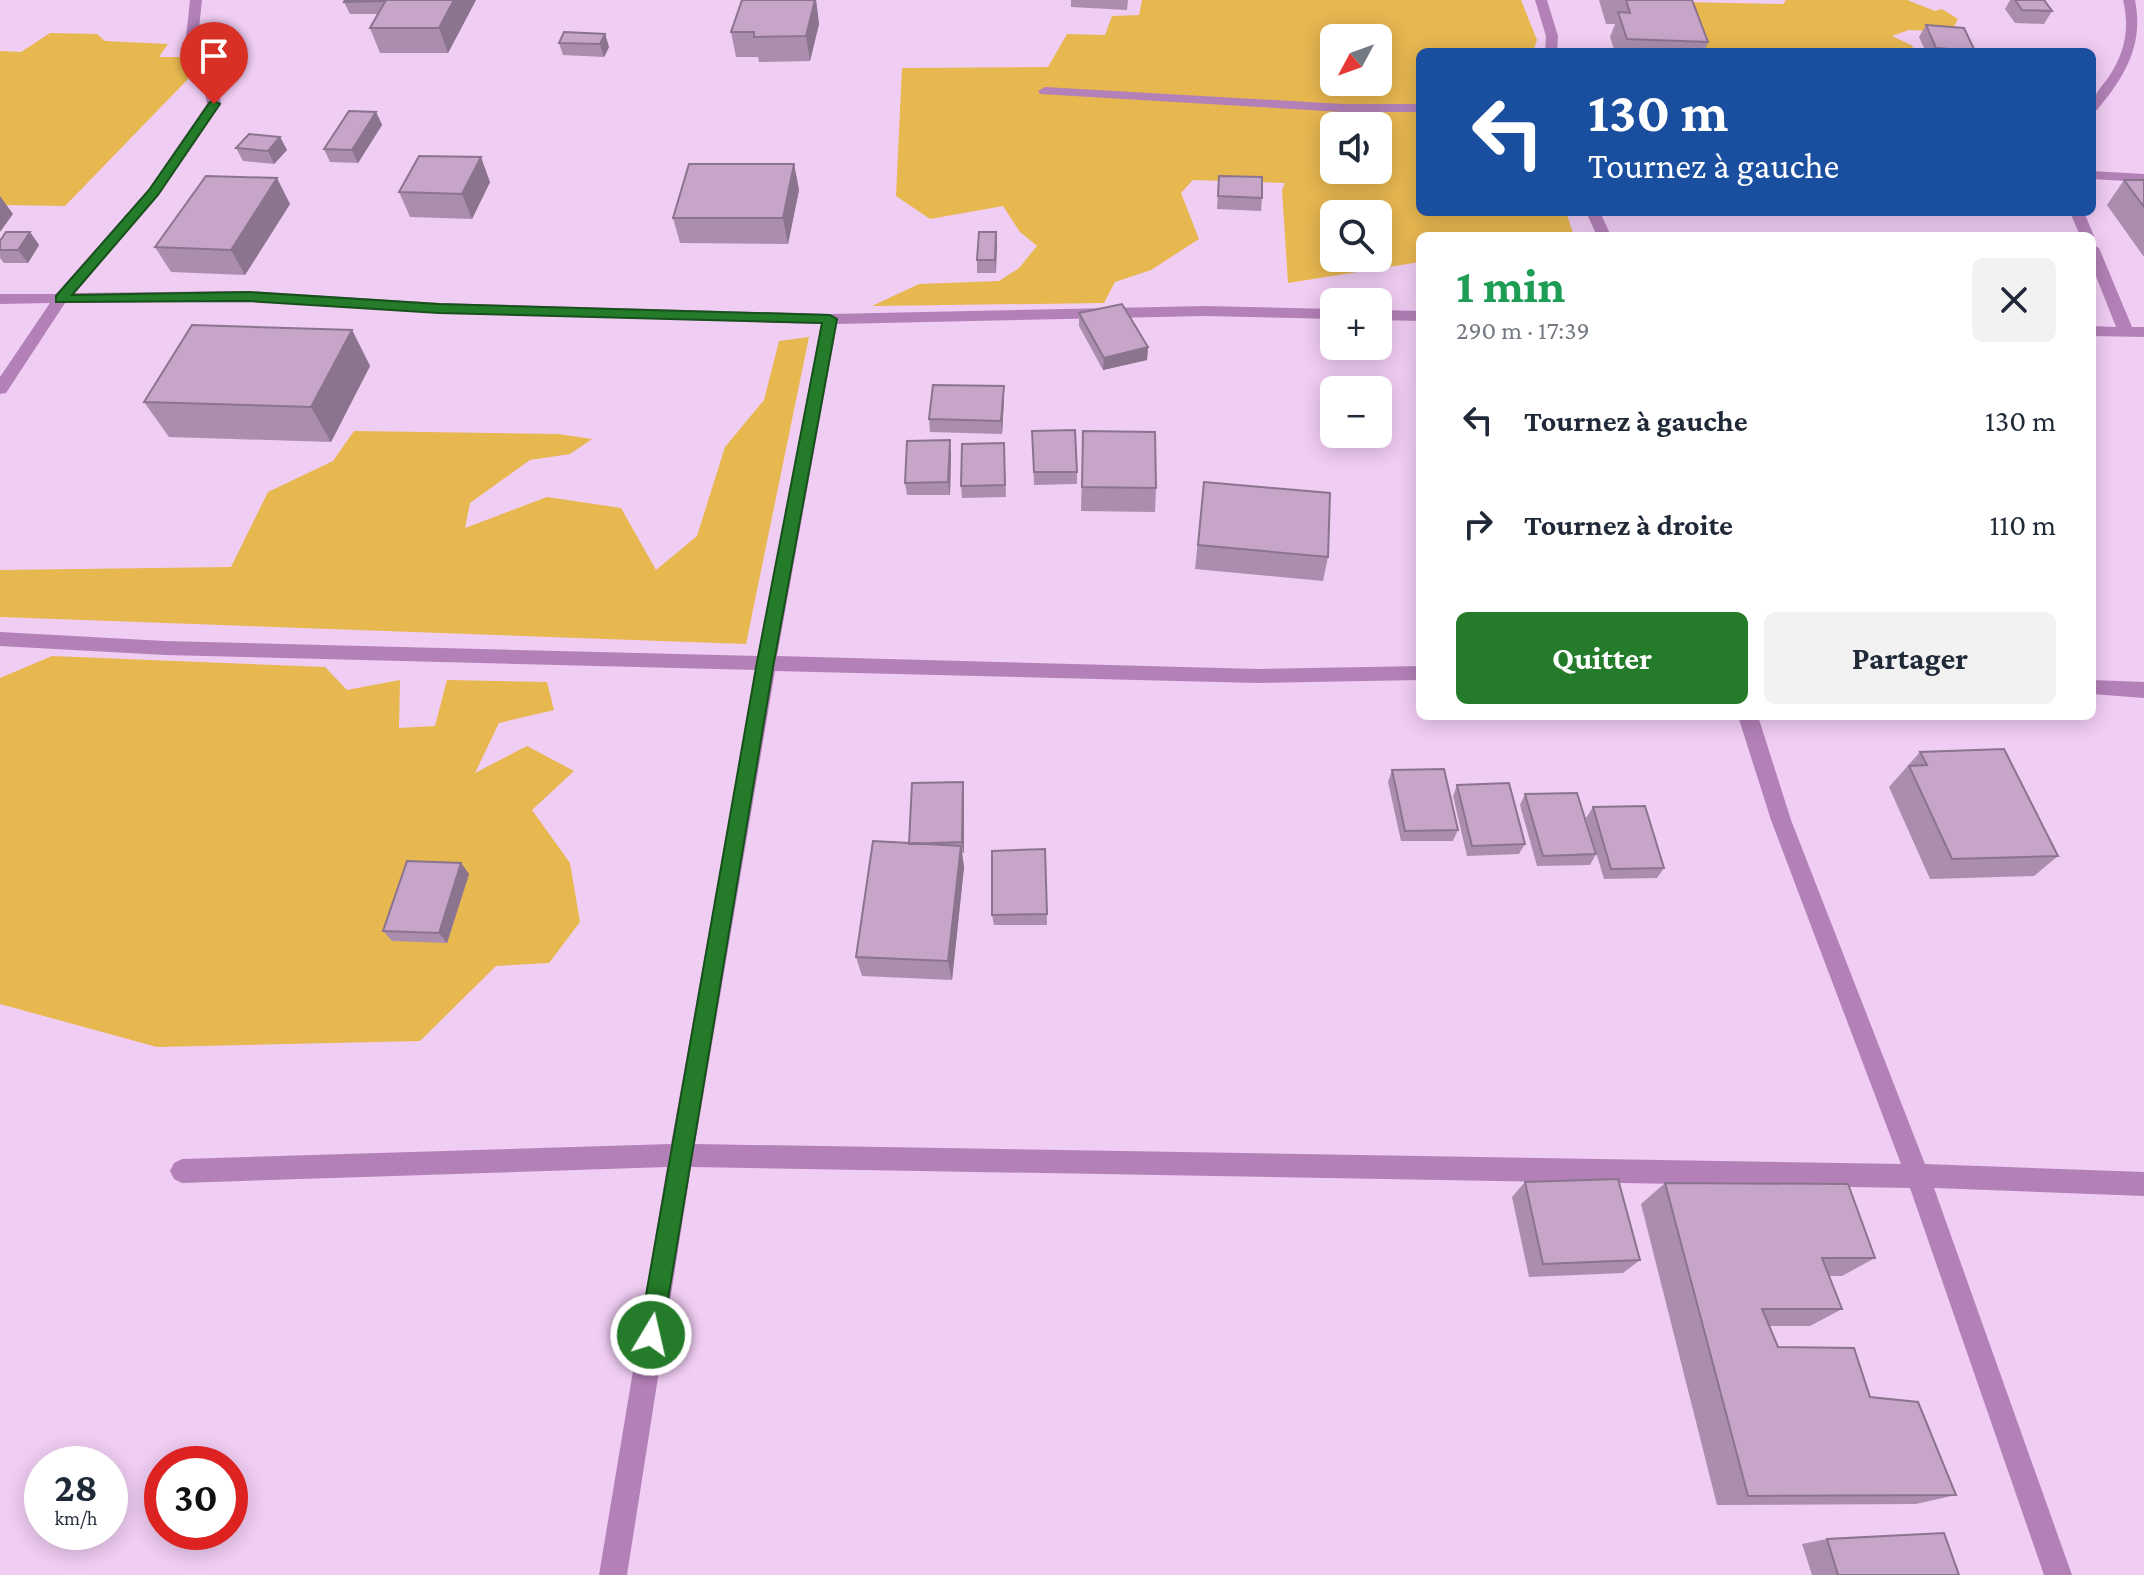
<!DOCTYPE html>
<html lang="fr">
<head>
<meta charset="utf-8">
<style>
  :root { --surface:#fff; --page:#f2f2f3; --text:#1f2937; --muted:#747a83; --accent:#247b29 }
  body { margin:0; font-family:"Crimson Pro",serif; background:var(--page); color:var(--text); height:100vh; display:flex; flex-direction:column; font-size:30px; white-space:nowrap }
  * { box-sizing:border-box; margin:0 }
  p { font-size:26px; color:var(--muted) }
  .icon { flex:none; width:44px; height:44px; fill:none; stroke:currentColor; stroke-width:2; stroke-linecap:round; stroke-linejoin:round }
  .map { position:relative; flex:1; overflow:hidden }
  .drawer { position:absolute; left:1416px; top:232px; width:680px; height:488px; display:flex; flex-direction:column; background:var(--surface); border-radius:12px; box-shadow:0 4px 20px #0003 }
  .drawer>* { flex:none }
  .banner { position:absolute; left:1416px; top:48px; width:680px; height:168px; border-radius:12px; box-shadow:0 4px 20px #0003; background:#1a4fa0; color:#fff; overflow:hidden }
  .needle { width:52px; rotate:229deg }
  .fabs { position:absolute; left:1320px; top:24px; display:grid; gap:16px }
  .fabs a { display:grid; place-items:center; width:72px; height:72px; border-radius:12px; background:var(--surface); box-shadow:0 4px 20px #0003; font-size:40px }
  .speed { position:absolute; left:24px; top:1446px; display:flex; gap:16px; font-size:40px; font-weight:700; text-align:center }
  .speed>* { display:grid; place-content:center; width:104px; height:104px; border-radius:50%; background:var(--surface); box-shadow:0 4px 20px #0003; line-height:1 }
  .speed small { font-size:20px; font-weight:400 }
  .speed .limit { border:12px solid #d22; background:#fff; color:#111 }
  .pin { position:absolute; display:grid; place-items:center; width:68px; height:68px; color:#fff; margin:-82px -34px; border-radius:50% 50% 50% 0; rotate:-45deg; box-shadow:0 0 8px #0007 }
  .pin .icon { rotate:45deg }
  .me { position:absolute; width:88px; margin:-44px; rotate:9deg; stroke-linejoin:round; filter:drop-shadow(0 0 6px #0008) }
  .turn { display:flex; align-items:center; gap:28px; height:168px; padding:0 40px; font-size:36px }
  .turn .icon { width:104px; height:104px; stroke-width:2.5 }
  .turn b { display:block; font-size:56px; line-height:68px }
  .round { display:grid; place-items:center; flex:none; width:84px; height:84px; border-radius:12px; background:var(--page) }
  .summary { display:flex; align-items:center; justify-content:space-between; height:136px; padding:0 40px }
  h1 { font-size:48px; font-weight:700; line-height:60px; color:#1e9e55 }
  .cta { display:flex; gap:16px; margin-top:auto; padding:16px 40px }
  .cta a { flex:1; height:92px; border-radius:12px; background:var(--accent); color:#fff; font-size:32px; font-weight:700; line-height:92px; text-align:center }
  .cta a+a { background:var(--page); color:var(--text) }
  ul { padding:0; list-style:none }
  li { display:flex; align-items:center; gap:24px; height:104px; padding:0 40px }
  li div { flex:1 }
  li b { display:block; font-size:30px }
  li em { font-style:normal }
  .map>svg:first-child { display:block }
</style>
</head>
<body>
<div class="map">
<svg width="2144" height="1575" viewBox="0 0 2144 1575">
  <rect width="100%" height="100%" fill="#f0cdf3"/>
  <path fill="#e7b750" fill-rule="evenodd" d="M 1142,0 L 1521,0 L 1537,40 L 1533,52 L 1420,52 L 1420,212 L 1566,212 L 1574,236 L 1420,236 L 1420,262 L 1288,283 L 1282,190 L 1285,183 L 1193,180 L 1181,193 L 1199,239 L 1151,270 L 1115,282 L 1104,303 L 872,306 L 919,284 L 999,281 L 1019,268 L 1037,246 L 1020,232 L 1003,206 L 930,219 L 896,196 L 902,68 L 1048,67 L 1067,34 L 1105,35 L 1112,16 L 1139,15 ZM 1334,38 L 1378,38 L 1378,82 L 1334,82 ZM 1334,126 L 1378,126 L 1378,170 L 1334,170 ZM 1334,214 L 1378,214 L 1378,258 L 1334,258 Z
    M 1786,0 L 1907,0 L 1935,11 L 1942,9 L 1958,19 L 1951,32 L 1909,30 L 1892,36 L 1911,45 L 1917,52 L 1701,52 L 1681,2 L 1783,4 Z
    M 50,33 L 97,34 L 105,41 L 168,44 L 159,57 L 183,57 L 190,77 L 65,206 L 0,205 L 0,51 L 21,52 Z
    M 809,337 L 746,644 L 0,617 L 0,570 L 231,567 L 268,492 L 333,461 L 354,431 L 558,434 L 592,439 L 570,454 L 530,460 L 470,503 L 465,528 L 547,497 L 621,508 L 656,570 L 697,536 L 725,447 L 764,400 L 779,341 Z
    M 52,656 L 325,667 L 347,690 L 400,680 L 399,728 L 435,726 L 447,680 L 547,682 L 554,710 L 499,723 L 475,773 L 527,746 L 574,771 L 532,810 L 570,863 L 580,922 L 549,963 L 496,966 L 420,1041 L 157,1047 L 0,1004 L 0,678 Z"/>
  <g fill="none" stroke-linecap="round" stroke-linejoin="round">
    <path fill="#b381b8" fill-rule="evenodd" d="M 190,0 L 202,0 L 196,57 L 218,87 L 221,104 L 158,196 L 73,293 L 248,291 L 439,303 L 830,314 L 1205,306 L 1334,309 L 1334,319 L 1205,316 L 837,324 L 777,656 L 1258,669 L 1420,666 L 1420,680 L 1258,683 L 775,671 L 695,1144 L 1901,1164 L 1771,820 L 1738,716 L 1758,716 L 1791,820 L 1925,1164 L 2144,1172 L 2144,1196 L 1934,1188 L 2072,1575 L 2044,1575 L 1910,1188 L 691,1167 L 627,1575 L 599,1575 L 667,1167 L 182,1183 L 174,1179 L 170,1171 L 174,1163 L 182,1159 L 671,1144 L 756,670 L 165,655 L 0,646 L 0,632 L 165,641 L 759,656 L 821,324 L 439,313 L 248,301 L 65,303 L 6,393 L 0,394 L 0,377 L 50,303 L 0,304 L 0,294 L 56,294 L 148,190 L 207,104 L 204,87 L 184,57 Z
      M 1535,0 L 1547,0 L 1558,36 L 1557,52 L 1545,52 L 1546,36 Z
      M 2123,0 L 2135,0 C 2144,45 2125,76 2097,110 L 2092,111 C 2092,96 2099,90 2108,78 C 2125,53 2130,29 2123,0 Z
      M 1045,87 L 1343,104 L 1420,104 L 1420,112 L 1343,112 L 1040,94 L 1038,91 Z
      M 2092,171 L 2144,174 L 2144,182 L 2092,179 Z
      M 1586,212 L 1600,212 L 1611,236 L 1597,236 Z
      M 2070,212 L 2084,212 L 2094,236 L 2092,239 L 2092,236 L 2080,236 Z
      M 2092,244 L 2099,248 L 2132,327 L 2144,327 L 2144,337 L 2092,336 L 2092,326 L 2116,327 L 2092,266 Z
      M 1378,310 L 1420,311 L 1420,321 L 1378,320 Z
      M 2092,680 L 2144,682 L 2144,698 L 2092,694 Z"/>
  </g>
  <path fill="#ab8ead" d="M 345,0 L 476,0 L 448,53 L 380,53 L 370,28 L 377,14 L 350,14 L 344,2 Z
    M 816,0 L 819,24 L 810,61 L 759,62 L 758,57 L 736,57 L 731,32 Z
    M 1071,0 L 1128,0 L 1127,10 L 1071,7 Z
    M 1599,0 L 1692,0 L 1708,42 L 1704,52 L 1615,52 L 1610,37 L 1615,24 L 1606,24 Z
    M 2010,0 L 2044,0 L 2052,11 L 2044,24 L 2015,23 L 2005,9 Z
    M 1926,25 L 1975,51 L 1974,52 L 1926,52 L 1919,37 Z
    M 605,34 L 609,47 L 604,57 L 563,55 L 559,43 Z
    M 376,112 L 382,125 L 358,163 L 330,162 L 324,149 Z
    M 280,137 L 287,150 L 274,164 L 243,161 L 236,148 Z
    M 794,164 L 799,190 L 788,244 L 680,243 L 673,218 Z
    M 1219,176 L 1262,198 L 1261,211 L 1217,209 Z
    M 2124,180 L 2144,180 L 2144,257 L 2107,205 Z
    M 490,182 L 472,219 L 410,217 L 399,192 Z
    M 290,204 L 245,275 L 171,272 L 155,247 Z
    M 30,232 L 39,245 L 28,263 L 4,263 L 0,258 L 0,250 Z
    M 996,232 L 996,273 L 977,273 L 977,260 Z
    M 1079,313 L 1148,347 L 1147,360 L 1103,370 L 1079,326 Z
    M 352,330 L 370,366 L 331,442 L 169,437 L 144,402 Z
    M 1004,399 L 1002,434 L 930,432 L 929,419 Z
    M 1032,431 L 1077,472 L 1077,484 L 1034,485 Z
    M 1083,431 L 1156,488 L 1155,512 L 1081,511 Z
    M 1004,443 L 1006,497 L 962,498 L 961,486 Z
    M 951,453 L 950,495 L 907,495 L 905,483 Z
    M 1204,482 L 1328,557 L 1323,581 L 1195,569 Z
    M 1920,752 L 2058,856 L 2034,876 L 1930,879 L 1889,787 Z
    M 1392,770 L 1458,830 L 1453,841 L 1401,841 L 1388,782 Z
    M 963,782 L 964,793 L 964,853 L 962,853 L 964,867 L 952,980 L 862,976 L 856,957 L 909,843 Z
    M 1457,785 L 1525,844 L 1519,854 L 1467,856 L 1453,796 Z
    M 1525,794 L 1596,854 L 1590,865 L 1537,866 L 1520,805 Z
    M 1593,807 L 1664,868 L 1657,878 L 1604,879 L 1586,818 Z
    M 1045,849 L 1047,925 L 994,925 L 992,915 Z
    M 461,863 L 469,874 L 447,943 L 392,941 L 383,931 Z
    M 1525,1182 L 1640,1260 L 1623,1273 L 1529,1277 L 1512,1197 Z
    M 1665,1183 L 1875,1258 L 1842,1276 L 1829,1276 L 1842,1309 L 1810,1326 L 1769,1326 L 1778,1347 L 1870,1397 L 1956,1495 L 1916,1504 L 1717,1505 L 1641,1204 Z
    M 1827,1539 L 1959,1575 L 1812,1575 L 1802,1544 Z"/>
  <path fill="#8b748d" d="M 454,0 L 476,0 L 448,53 L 439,28 Z
    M 816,0 L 819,24 L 810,61 L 806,36 Z
    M 605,34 L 609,47 L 604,57 L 600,44 Z
    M 376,112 L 382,125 L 358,163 L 352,150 Z
    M 280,137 L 287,150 L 274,164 L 268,151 Z
    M 481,157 L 490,182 L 472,219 L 462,194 Z
    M 794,164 L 799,190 L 788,244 L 783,218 Z
    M 277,178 L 290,204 L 245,275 L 231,250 Z
    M 0,196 L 13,214 L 0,232 Z
    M 30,232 L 39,245 L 28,263 L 18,250 Z
    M 996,232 L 997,245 L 996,273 L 995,260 Z
    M 352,330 L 370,366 L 331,442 L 311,407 Z
    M 1148,347 L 1147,360 L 1103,370 L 1104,358 Z
    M 1004,386 L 1004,399 L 1002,434 L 1001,421 Z
    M 950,440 L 951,453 L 950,495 L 948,482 Z
    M 963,782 L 964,793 L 964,853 L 962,842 Z
    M 961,846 L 964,867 L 952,980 L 948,961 Z
    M 461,863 L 469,874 L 447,943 L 439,933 Z"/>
  <path fill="#c7a5c9" stroke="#8b748d" stroke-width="2" d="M 345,0 L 386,0 L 385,1 L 344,2 Z
    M 386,0 L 454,0 L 439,28 L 370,28 Z
    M 742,0 L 815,0 L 806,36 L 754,37 L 754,32 L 731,32 Z
    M 1626,0 L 1692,0 L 1708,42 L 1627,39 L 1618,12 L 1630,13 Z
    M 2015,0 L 2044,0 L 2052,11 L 2022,10 Z
    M 1926,25 L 1964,28 L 1975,51 L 1936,48 Z
    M 564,32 L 605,34 L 600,44 L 559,43 Z
    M 349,111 L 376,112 L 352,150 L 324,149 Z
    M 249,134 L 280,137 L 268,151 L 236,148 Z
    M 419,156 L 481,157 L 462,194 L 399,192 Z
    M 689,164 L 794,164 L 783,218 L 673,218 Z
    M 206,176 L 277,178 L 231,250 L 155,247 Z
    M 1219,176 L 1262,177 L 1262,198 L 1218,196 Z
    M 2124,180 L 2144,180 L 2144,207 Z
    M 6,232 L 30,232 L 18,250 L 0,250 L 0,241 Z
    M 979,232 L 996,232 L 995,260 L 977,260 Z
    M 1122,304 L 1148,347 L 1104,358 L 1079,313 Z
    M 192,325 L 352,330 L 311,407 L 144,402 Z
    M 933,385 L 1004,386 L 1001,421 L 929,419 Z
    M 1075,430 L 1077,472 L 1034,472 L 1032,431 Z
    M 1083,431 L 1155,432 L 1156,488 L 1082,487 Z
    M 950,440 L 948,482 L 905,483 L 907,441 Z
    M 1004,443 L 1005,485 L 961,486 L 962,444 Z
    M 1204,482 L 1330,493 L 1328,557 L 1198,545 Z
    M 2004,749 L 2058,856 L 1952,859 L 1909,766 L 1927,765 L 1920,752 Z
    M 1444,769 L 1458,830 L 1405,831 L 1392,770 Z
    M 963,782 L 962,842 L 909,844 L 912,783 Z
    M 1509,783 L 1525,844 L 1472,846 L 1457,785 Z
    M 1577,793 L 1596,854 L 1543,856 L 1525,794 Z
    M 1645,806 L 1664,868 L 1611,869 L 1593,807 Z
    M 873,841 L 961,846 L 948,961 L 856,957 Z
    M 1045,849 L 1047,914 L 992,915 L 992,851 Z
    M 407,861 L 461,863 L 439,933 L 383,931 Z
    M 1618,1179 L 1640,1260 L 1543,1264 L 1525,1182 Z
    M 1665,1183 L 1848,1184 L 1875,1258 L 1822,1258 L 1842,1309 L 1762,1309 L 1778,1347 L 1854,1348 L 1870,1397 L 1918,1402 L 1956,1495 L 1748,1496 Z
    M 1944,1533 L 1959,1575 L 1838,1575 L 1827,1539 Z"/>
  <path fill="#247b29" stroke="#17501b" stroke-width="2" d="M 214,101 L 220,104 L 158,195 L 72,295 L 248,292 L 439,304 L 830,315 L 837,319 L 774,662 L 662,1335 L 659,1343 L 651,1347 L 642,1343 L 639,1335 L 757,662 L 822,323 L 439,313 L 248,301 L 56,302 L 56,296 L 149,190 L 210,102 Z"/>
</svg>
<div class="fabs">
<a><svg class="needle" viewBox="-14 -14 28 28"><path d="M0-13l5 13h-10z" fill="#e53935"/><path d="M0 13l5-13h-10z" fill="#747a83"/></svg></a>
<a><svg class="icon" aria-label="sound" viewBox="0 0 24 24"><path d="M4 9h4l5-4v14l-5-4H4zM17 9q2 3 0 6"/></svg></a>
<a><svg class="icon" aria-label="search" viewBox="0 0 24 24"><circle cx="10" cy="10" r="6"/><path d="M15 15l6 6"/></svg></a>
<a>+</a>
<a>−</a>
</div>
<div class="speed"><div>28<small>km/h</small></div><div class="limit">30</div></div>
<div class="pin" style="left:214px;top:104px;background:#d93025"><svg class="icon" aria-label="arrive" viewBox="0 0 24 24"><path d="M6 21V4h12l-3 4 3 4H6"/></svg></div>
<svg class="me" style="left:651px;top:1335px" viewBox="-20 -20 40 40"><circle r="17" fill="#247b29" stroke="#fff" stroke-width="3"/><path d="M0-11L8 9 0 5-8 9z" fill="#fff"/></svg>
<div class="banner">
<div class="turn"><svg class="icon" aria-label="left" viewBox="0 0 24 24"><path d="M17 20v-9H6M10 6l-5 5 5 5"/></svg><div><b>130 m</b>Tournez à gauche</div></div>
</div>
<section class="drawer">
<div class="summary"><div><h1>1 min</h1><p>290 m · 17:39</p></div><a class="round"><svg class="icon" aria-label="close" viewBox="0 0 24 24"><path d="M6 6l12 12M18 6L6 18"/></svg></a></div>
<ul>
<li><svg class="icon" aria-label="left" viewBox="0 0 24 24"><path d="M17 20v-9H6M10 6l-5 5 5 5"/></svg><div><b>Tournez à gauche</b></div><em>130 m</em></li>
<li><svg class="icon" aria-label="right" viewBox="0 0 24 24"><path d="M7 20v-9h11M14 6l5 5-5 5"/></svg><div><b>Tournez à droite</b></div><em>110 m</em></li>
</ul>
<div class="cta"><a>Quitter</a><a>Partager</a></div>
</section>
</div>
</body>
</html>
